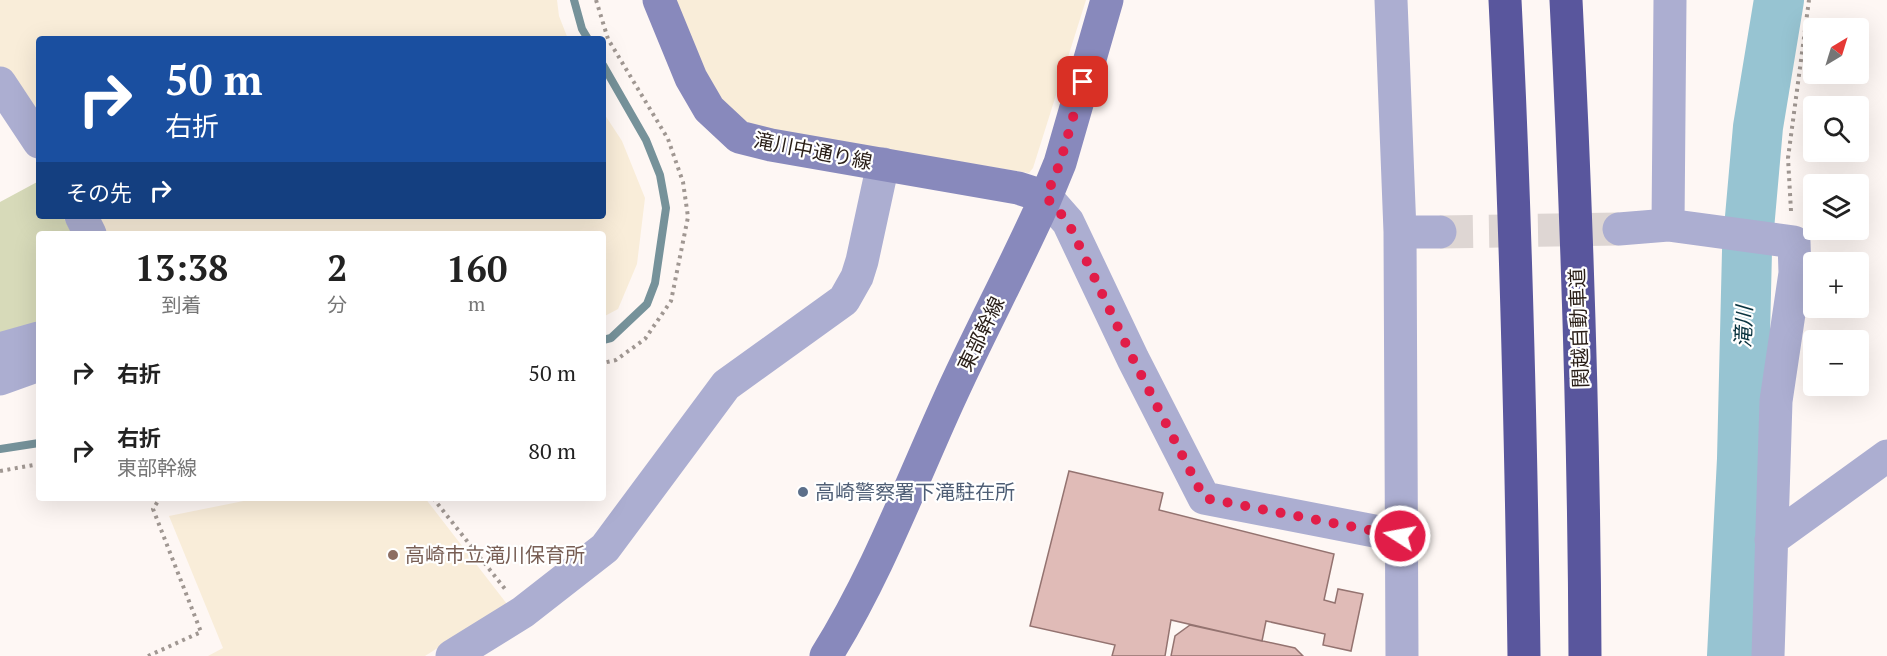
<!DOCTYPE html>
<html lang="ja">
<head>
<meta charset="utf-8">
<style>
  :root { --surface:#fff; --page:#f2f2f2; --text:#222; --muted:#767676 }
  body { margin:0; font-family:"PT Serif","Noto Sans JP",serif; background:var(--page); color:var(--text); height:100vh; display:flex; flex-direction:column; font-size:22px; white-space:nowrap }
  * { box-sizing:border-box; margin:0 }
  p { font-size:20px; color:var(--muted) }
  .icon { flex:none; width:33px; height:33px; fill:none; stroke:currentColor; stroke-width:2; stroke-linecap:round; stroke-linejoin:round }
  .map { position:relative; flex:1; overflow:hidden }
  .panel { position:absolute; left:36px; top:231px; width:570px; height:270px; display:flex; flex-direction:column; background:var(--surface); border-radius:6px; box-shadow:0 6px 24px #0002 }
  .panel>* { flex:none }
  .hud { position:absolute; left:36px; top:36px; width:570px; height:183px; border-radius:6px; box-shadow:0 6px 24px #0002; background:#1a4fa0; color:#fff; overflow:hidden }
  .needle { width:39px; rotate:38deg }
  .buttons { position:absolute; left:1803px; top:18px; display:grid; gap:12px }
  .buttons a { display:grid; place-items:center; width:66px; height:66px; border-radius:6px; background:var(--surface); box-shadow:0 6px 24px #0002; font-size:30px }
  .pin { position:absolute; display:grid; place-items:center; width:51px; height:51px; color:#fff; margin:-26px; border-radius:12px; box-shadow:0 3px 9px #0006 }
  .me { position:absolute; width:66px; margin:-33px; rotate:281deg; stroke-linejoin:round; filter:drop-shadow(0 0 4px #0008) }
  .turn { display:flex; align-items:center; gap:21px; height:126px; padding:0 30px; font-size:27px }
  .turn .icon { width:78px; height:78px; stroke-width:2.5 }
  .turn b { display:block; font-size:42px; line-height:51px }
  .then { display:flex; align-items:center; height:57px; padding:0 30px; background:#0003; gap:12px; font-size:22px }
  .eta { display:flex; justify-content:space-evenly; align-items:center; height:102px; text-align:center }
  .eta b { font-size:36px; font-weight:600; line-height:42px }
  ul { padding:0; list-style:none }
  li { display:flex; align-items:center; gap:18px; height:78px; padding:0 30px }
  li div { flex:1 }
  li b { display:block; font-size:22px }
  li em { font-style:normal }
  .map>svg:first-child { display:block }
</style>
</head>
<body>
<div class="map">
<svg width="1887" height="656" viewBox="0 0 1887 656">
  <rect width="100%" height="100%" fill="#fef7f4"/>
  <path fill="#f9edd9" d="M 0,0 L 557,0 L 559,16 L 568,39 L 39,39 L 39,131 L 0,72 Z
    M 674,0 L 1086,0 L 1033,168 L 1029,173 L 757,129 L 722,105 L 708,79 Z
    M 603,112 L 622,141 L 645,198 L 637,264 L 618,309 L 603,317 L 603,234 L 98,234 L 89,216 L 603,216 Z
    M 258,498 L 425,498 L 507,604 L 425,656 L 208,656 L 223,648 L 169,516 Z"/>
  <path fill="#d7dab9" d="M 39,181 L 39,216 L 63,216 L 72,234 L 39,234 L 39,331 L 0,342 L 0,202 Z"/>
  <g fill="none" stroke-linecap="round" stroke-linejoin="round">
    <path stroke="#76929a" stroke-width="8" d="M 574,0 L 582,29 L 588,39
      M 603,65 L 646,140 L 660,175 L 666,208 L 655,283 L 647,304 L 611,338 L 603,340
      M 0,449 L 39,443"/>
    <path stroke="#97c4d2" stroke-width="50" d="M 1732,656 L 1742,459 L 1747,251 L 1758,127 L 1779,0"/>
  </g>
  <path fill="#e0bbb7" stroke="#947370" stroke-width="1.5" d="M 1069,471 L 1163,493 L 1159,510 L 1334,554 L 1324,600 L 1335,603 L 1338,589 L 1363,594 L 1351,651 L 1323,645 L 1325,634 L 1266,621 L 1262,641 L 1171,620 L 1165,656 L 1112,656 L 1115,645 L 1030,626 Z
    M 1190,625 L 1295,648 L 1303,656 L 1171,656 L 1175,636 Z"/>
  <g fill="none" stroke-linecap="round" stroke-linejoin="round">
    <path stroke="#ded6d3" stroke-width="33" stroke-dasharray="33 16" stroke-linecap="butt" d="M 1440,232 L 1619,229"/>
    <path stroke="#a09792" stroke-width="4" stroke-dasharray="3 4.5" stroke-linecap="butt" d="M 596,0 L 608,39 L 668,139 L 683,182 L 688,217 L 671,301 L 645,339 L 616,360 L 603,363
      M 1791,211 L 1788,158 L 1809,0
      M 0,471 L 39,464
      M 433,498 L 505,589
      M 148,656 L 201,632 L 153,509 L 160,498"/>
    <path stroke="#acaed1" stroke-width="33" d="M 1391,0 L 1400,232 L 1402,656
      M 0,83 L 39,142
      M 1046,197 L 1068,222 L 1133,359 L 1204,498 L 1400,536
      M 81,216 L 90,234
      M 1668,225 L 1670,0
      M 1619,229 L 1668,225 L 1794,242 L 1795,273 L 1776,401 L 1768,656
      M 1400,232 L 1440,232
      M 0,349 L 39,338
      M 0,379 L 39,365
      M 1771,540 L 1887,456
      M 452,656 L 523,612 L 605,548 L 726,385 L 844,300 L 857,277 L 862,261 L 883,164"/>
    <path stroke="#8889bc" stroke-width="33" d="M 659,0 L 691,78 L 709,109 L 739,137 L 771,145 L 1018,188 L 1046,197
      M 826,656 C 876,576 909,488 948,402 C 979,333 1015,267 1046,197 L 1060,163 L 1107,0"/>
    <path stroke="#59569d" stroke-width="33" d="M 1505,0 C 1516,219 1521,437 1524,656
      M 1566,0 C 1577,219 1584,437 1585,656"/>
  </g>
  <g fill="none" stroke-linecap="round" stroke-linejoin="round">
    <path stroke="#e11d48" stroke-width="10" stroke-dasharray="0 18" d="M 1083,82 L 1060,163 L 1046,197 L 1068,222 L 1133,359 L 1204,498 L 1400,536"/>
  </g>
  <circle fill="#5c6f8a" stroke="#fff" stroke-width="2" cx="803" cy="492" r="6"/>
  <circle fill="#8d6e63" stroke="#fff" stroke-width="2" cx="393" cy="555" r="6"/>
  <g text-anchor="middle" stroke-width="4.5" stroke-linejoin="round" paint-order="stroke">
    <g font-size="20" fill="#291e17" stroke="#fff">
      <text transform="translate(813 151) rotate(11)" y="7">滝川中通り線</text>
      <text transform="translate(1579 328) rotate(-92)" y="7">関越自動車道</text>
      <text transform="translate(981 334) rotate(-64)" y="7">東部幹線</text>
    </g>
    <g font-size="20" fill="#4e5e75" stroke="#fff" text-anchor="start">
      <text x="815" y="499">高崎警察署下滝駐在所</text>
    </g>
    <g font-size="20" fill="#785e54" stroke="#fff" text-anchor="start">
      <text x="405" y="562">高崎市立滝川保育所</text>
    </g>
    <g font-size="21" font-style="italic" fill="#0a3440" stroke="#fff">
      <text transform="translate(1744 327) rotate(-88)" y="7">滝川</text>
    </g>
  </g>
</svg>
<div class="buttons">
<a><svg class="needle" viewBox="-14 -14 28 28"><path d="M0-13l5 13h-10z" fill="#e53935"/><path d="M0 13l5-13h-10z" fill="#767676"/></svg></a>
<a><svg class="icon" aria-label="search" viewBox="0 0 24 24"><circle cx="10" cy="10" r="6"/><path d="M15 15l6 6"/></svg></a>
<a><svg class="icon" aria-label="layers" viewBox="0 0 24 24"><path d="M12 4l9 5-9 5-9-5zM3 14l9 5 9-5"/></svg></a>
<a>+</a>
<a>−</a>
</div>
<div class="pin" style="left:1083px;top:82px;background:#d93025"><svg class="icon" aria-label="arrive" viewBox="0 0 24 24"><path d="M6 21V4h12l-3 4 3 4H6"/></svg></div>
<svg class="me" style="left:1400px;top:536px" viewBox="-20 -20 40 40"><circle r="17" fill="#e11d48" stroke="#fff" stroke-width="3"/><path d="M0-11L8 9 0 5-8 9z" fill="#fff"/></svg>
<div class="hud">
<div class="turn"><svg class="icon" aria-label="right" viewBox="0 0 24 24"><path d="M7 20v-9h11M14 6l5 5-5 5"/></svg><div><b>50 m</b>右折</div></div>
<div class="then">その先<svg class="icon" aria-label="right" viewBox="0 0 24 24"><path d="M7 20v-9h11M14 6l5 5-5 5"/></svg></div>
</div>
<section class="panel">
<div class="eta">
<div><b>13:38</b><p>到着</p></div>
<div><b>2</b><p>分</p></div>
<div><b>160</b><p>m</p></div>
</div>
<ul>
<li><svg class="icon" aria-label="right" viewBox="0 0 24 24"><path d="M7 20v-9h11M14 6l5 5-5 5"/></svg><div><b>右折</b></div><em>50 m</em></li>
<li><svg class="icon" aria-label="right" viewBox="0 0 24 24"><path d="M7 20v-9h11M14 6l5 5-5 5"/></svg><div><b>右折</b><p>東部幹線</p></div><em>80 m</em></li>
</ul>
</section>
</div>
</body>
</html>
